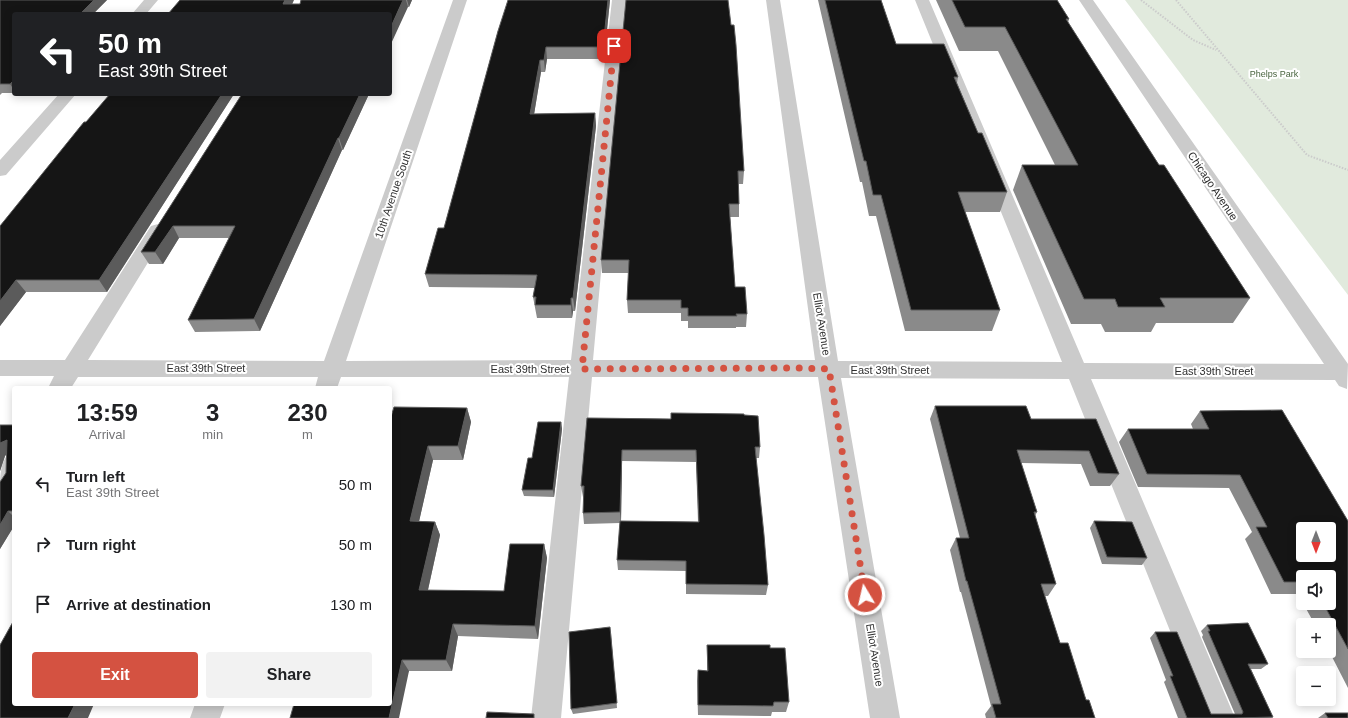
<!DOCTYPE html>
<html lang="en">
<head>
<meta charset="utf-8">
<style>
  :root { --surface:#fff; --page:#f2f2f2; --text:#202124; --muted:#757577; --accent:#d45241 }
  body { margin:0; font-family:Helvetica,sans-serif; background:var(--page); color:var(--text); height:100vh; display:flex; flex-direction:column; font-size:15px; white-space:nowrap }
  * { box-sizing:border-box; margin:0 }
  p { font-size:13px; color:var(--muted) }
  .icon { flex:none; width:22px; height:22px; fill:none; stroke:currentColor; stroke-width:2; stroke-linecap:round; stroke-linejoin:round }
  .map { position:relative; flex:1; overflow:hidden }
  .panel { position:absolute; left:12px; top:386px; width:380px; height:320px; display:flex; flex-direction:column; background:var(--surface); border-radius:4px; box-shadow:0 2px 10px #0003 }
  .panel>* { flex:none }
  .hud { position:absolute; left:12px; top:12px; width:380px; height:84px; border-radius:4px; box-shadow:0 2px 10px #0003; background:#202124; color:#fff; overflow:hidden }
  .needle { width:26px; rotate:180deg }
  .fabs { position:absolute; left:1296px; top:522px; display:grid; gap:8px }
  .fabs a { display:grid; place-items:center; width:40px; height:40px; border-radius:4px; background:var(--surface); box-shadow:0 2px 10px #0003; font-size:20px }
  .pin { position:absolute; display:grid; place-items:center; width:34px; height:34px; color:#fff; margin:-17px; border-radius:8px; box-shadow:0 2px 6px #0006 }
  .me { position:absolute; width:44px; margin:-22px; rotate:351deg; stroke-linejoin:round; filter:drop-shadow(0 0 3px #0008) }
  .turn { display:flex; align-items:center; gap:14px; height:84px; padding:0 20px; font-size:18px }
  .turn .icon { width:52px; height:52px; stroke-width:2.5 }
  .turn b { display:block; font-size:28px; line-height:34px }
  .eta { display:flex; justify-content:space-evenly; align-items:center; height:68px; text-align:center }
  .eta b { font-size:24px; font-weight:700; line-height:28px }
  .action { display:flex; gap:8px; margin-top:auto; padding:8px 20px }
  .action a { flex:1; height:46px; border-radius:4px; background:var(--accent); color:#fff; font-size:16px; font-weight:700; line-height:46px; text-align:center }
  .action a+a { background:var(--page); color:var(--text) }
  ul { padding:0; list-style:none }
  li { display:flex; align-items:center; gap:12px; height:60px; padding:0 20px }
  li div { flex:1 }
  li b { display:block; font-size:15px }
  li em { font-style:normal }
  .map>svg:first-child { display:block }
</style>
</head>
<body>
<div class="map">
<svg width="1348" height="718" viewBox="0 0 1348 718">
  <rect width="100%" height="100%" fill="#fff"/>
  <path fill="#e1eadd" d="M 1125,0 L 1348,0 L 1348,295 Z"/>
  <g fill="none" stroke-linecap="round" stroke-linejoin="round">
    <path stroke="#cbcbcb" stroke-width="2" stroke-dasharray="1.5 1.5" stroke-linecap="butt" d="M 1141,0 L 1193,40 L 1216,50
      M 1176,0 L 1307,155 L 1348,170"/>
    <path fill="#cbcbcb" fill-rule="evenodd" d="M 144,0 L 158,0 L 146,14 L 132,14 Z
      M 453,0 L 467,0 L 346,361 L 571,360 L 612,0 L 626,0 L 593,360 L 815,360 L 766,0 L 780,0 L 838,361 L 1062,362 L 915,0 L 929,0 L 1084,363 L 1324,364 L 1079,0 L 1093,0 L 1348,364 L 1347,389 L 1339,386 L 1335,380 L 1091,379 L 1235,718 L 1205,718 L 1069,379 L 841,378 L 900,718 L 870,718 L 818,377 L 592,377 L 561,718 L 531,718 L 569,377 L 341,377 L 337,388 L 315,388 L 318,377 L 78,377 L 71,388 L 48,388 L 54,376 L 0,376 L 0,360 L 65,360 L 151,226 L 158,224 L 165,226 L 168,230 L 88,360 L 324,361 Z
      M 59,94 L 76,94 L 6,175 L 0,176 L 0,160 Z
      M 14,450 L 14,481 L 9,489 L 0,492 C 0,475 0,457 14,450 Z
      M 195,704 L 225,704 L 220,718 L 190,718 Z"/>
  </g>
  <path fill="#8a8a8a" fill-rule="evenodd" d="M 0,0 L 107,0 L 93,14 L 14,14 L 14,93 L 2,93 L 0,95 Z
    M 301,0 L 412,0 L 409,7 L 292,4 L 300,4 Z
    M 610,0 L 604,59 L 547,59 L 545,72 L 541,72 L 534,114 L 595,113 L 596,126 L 575,311 L 573,311 L 572,318 L 537,318 L 533,297 L 535,288 L 429,287 L 425,274 L 444,228 L 498,31 Z
    M 626,0 L 744,171 L 743,184 L 738,184 L 739,204 L 739,217 L 730,217 L 735,287 L 747,314 L 746,327 L 736,327 L 736,328 L 688,328 L 688,321 L 681,321 L 681,313 L 628,313 L 627,300 L 629,273 L 602,273 L 601,260 Z
    M 818,0 L 881,0 L 896,44 L 958,77 L 957,83 L 978,133 L 1007,192 L 1000,212 L 965,212 L 1000,310 L 992,331 L 905,331 L 876,216 L 869,216 L 862,182 L 860,182 Z
    M 936,0 L 1057,0 L 1069,19 L 1068,23 L 1159,165 L 1250,298 L 1233,323 L 1156,323 L 1151,332 L 1105,332 L 1101,324 L 1071,324 L 1013,190 L 1022,165 L 1055,165 L 998,51 L 959,51 Z
    M 110,94 L 234,94 L 107,292 L 26,292 L 0,326 L 0,226 Z
    M 242,94 L 369,94 L 343,150 L 342,150 L 260,331 L 195,332 L 188,320 L 229,238 L 179,238 L 163,264 L 149,264 L 141,252 Z
    M 935,406 L 1031,419 L 1096,419 L 1119,474 L 1110,486 L 1090,486 L 1081,464 L 1021,463 L 1037,512 L 1035,516 L 1056,584 L 1048,596 L 1045,596 L 1060,643 L 1095,718 L 986,718 L 985,714 L 991,706 L 961,592 L 960,592 L 950,550 L 956,538 L 960,538 L 930,419 Z
    M 467,408 L 471,422 L 463,460 L 433,460 L 419,521 L 435,522 L 440,535 L 428,590 L 504,591 L 544,544 L 547,558 L 538,639 L 458,636 L 452,671 L 409,671 L 390,704 L 390,420 Z
    M 1200,411 L 1348,521 L 1348,688 L 1329,651 L 1329,625 L 1315,625 L 1303,603 L 1329,603 L 1329,577 L 1303,577 L 1303,602 L 1298,594 L 1271,594 L 1245,539 L 1252,532 L 1229,488 L 1138,487 L 1119,442 L 1128,429 L 1193,429 L 1191,424 Z
    M 744,415 L 760,447 L 759,458 L 756,458 L 768,585 L 766,595 L 686,594 L 686,571 L 618,570 L 617,560 L 620,523 L 584,524 L 583,513 L 584,497 L 583,497 L 581,486 L 587,418 L 671,419 ZM 622,461 L 696,462 L 698,522 L 621,521 Z
    M 561,422 L 562,429 L 554,497 L 524,496 L 522,490 Z
    M 0,425 L 14,425 L 14,526 L 0,549 L 6,473 L 6,454 L 5,456 L 0,471 Z
    M 1094,521 L 1147,558 L 1142,565 L 1102,564 L 1090,528 Z
    M 1207,625 L 1268,664 L 1261,669 L 1251,669 L 1273,717 L 1272,718 L 1178,718 L 1164,682 L 1166,680 L 1150,638 L 1155,632 L 1211,714 L 1235,714 L 1202,637 L 1203,635 L 1201,631 Z
    M 611,633 L 617,708 L 573,714 L 571,709 Z
    M 707,645 L 770,648 L 789,702 L 786,712 L 772,712 L 771,716 L 698,715 L 697,681 L 698,670 L 707,671 Z
    M 1325,713 L 1348,718 L 1318,718 Z"/>
  <path fill="#5b5b5b" d="M 94,0 L 107,0 L 93,14 L 80,14 Z
    M 285,0 L 294,0 L 288,14 L 283,4 Z
    M 403,0 L 406,0 L 408,7 L 390,46 L 390,29 Z
    M 407,0 L 412,0 L 409,7 Z
    M 608,0 L 610,0 L 604,59 L 603,47 Z
    M 546,47 L 547,59 L 545,72 L 544,60 Z
    M 540,60 L 541,72 L 532,127 L 530,114 Z
    M 14,80 L 14,90 L 10,84 Z
    M 222,94 L 234,94 L 107,292 L 99,280 Z
    M 360,94 L 369,94 L 343,150 L 339,138 Z
    M 595,113 L 596,126 L 575,311 L 573,298 Z
    M 338,138 L 342,150 L 260,331 L 254,319 Z
    M 173,226 L 179,238 L 163,264 L 155,252 Z
    M 16,280 L 26,292 L 0,326 L 0,301 Z
    M 571,298 L 573,311 L 572,318 L 571,305 Z
    M 467,408 L 471,422 L 463,460 L 458,446 Z
    M 561,422 L 562,429 L 554,497 L 553,490 Z
    M 7,440 L 9,452 L 5,456 L 0,471 L 0,443 Z
    M 428,446 L 433,460 L 416,535 L 410,521 Z
    M 622,450 L 622,461 L 621,523 L 620,512 Z
    M 8,511 L 14,517 L 14,526 L 0,549 L 0,525 Z
    M 435,522 L 440,535 L 425,603 L 419,590 Z
    M 544,544 L 547,558 L 538,639 L 535,626 Z
    M 453,624 L 458,636 L 452,671 L 446,660 Z
    M 402,660 L 409,671 L 399,718 L 389,718 Z
    M 75,704 L 94,704 L 88,718 L 68,718 Z"/>
  <path fill="#151515" stroke="#5b5b5b" fill-rule="evenodd" d="M 0,0 L 94,0 L 80,14 L 14,14 L 14,80 L 10,84 L 0,84 Z
    M 180,0 L 285,0 L 283,4 L 300,4 L 301,0 L 403,0 L 390,29 L 390,14 L 168,14 Z
    M 508,0 L 608,0 L 603,47 L 546,47 L 544,60 L 540,60 L 530,114 L 595,113 L 573,298 L 571,298 L 571,305 L 535,305 L 536,297 L 533,297 L 537,275 L 425,274 L 438,228 L 444,228 L 498,31 Z
    M 626,0 L 728,0 L 731,25 L 734,25 L 736,45 L 744,171 L 738,171 L 739,204 L 729,204 L 735,287 L 745,287 L 747,314 L 736,314 L 737,316 L 688,316 L 688,308 L 681,308 L 681,300 L 627,300 L 629,260 L 601,260 Z
    M 825,0 L 881,0 L 896,44 L 944,44 L 958,77 L 954,77 L 978,133 L 982,133 L 1007,192 L 958,192 L 1000,310 L 911,310 L 881,195 L 873,195 L 866,161 L 864,161 Z
    M 952,0 L 1057,0 L 1069,19 L 1066,19 L 1159,165 L 1164,165 L 1250,298 L 1160,298 L 1165,307 L 1118,307 L 1115,299 L 1084,299 L 1022,165 L 1078,165 L 1005,27 L 965,27 Z
    M 110,94 L 222,94 L 99,280 L 16,280 L 0,301 L 0,226 L 84,122 L 86,122 Z
    M 242,94 L 360,94 L 339,138 L 338,138 L 254,319 L 188,320 L 235,226 L 173,226 L 155,252 L 141,252 Z
    M 935,406 L 1026,406 L 1031,419 L 1096,419 L 1119,474 L 1098,473 L 1089,451 L 1017,450 L 1037,512 L 1034,512 L 1056,584 L 1041,584 L 1060,643 L 1068,643 L 1086,700 L 1089,700 L 1095,718 L 996,718 L 992,704 L 1001,704 L 967,581 L 966,581 L 956,538 L 969,538 Z
    M 394,407 L 467,408 L 458,446 L 428,446 L 410,521 L 435,522 L 419,590 L 504,591 L 510,544 L 544,544 L 535,626 L 453,624 L 446,660 L 402,660 L 389,718 L 290,718 L 294,704 L 390,704 L 390,420 Z
    M 1282,410 L 1348,521 L 1348,649 L 1323,603 L 1329,603 L 1329,577 L 1303,577 L 1303,582 L 1284,582 L 1256,527 L 1267,527 L 1240,475 L 1147,474 L 1128,429 L 1209,429 L 1200,411 ZM 1303,529 L 1329,529 L 1329,555 L 1303,555 Z
    M 671,413 L 744,414 L 744,415 L 758,416 L 760,447 L 755,447 L 764,535 L 768,585 L 686,584 L 686,561 L 617,560 L 620,521 L 699,522 L 696,450 L 622,450 L 620,512 L 583,513 L 584,486 L 581,486 L 587,418 L 671,419 Z
    M 538,422 L 561,422 L 553,490 L 522,490 L 528,458 L 532,458 Z
    M 0,425 L 14,425 L 14,511 L 8,511 L 0,525 L 0,482 L 6,473 L 7,440 L 0,443 Z
    M 1094,521 L 1132,522 L 1147,558 L 1107,557 Z
    M 14,620 L 14,704 L 75,704 L 68,718 L 0,718 L 0,645 Z
    M 1248,623 L 1268,664 L 1248,664 L 1273,717 L 1234,718 L 1187,718 L 1170,676 L 1173,676 L 1155,632 L 1177,632 L 1211,714 L 1242,714 L 1243,712 L 1208,631 L 1210,631 L 1207,625 Z
    M 610,627 L 617,703 L 571,709 L 569,632 Z
    M 707,645 L 770,645 L 770,648 L 785,648 L 789,702 L 774,702 L 773,706 L 698,705 L 698,670 L 708,671 Z
    M 487,712 L 534,714 L 534,718 L 486,718 Z
    M 1325,713 L 1348,713 L 1348,718 L 1328,718 Z"/>
  <g fill="none" stroke-linecap="round" stroke-linejoin="round">
    <path stroke="#d45241" stroke-width="7" stroke-dasharray="0 12.6" d="M 614,46 L 582,369 L 799,368 L 829,369 L 865,595"/>
  </g>
  <g text-anchor="middle" stroke-width="4" stroke-linejoin="round" paint-order="stroke">
    <g font-size="9" fill="#4a6540" stroke="#fff">
      <text x="1274" y="77">Phelps Park</text>
    </g>
    <g font-size="11" fill="#2e2e2e" stroke="#fff">
      <text transform="translate(1213 186) rotate(56)" y="4">Chicago Avenue</text>
      <text transform="translate(393 194) rotate(-71)" y="4">10th Avenue South</text>
      <text transform="translate(822 324) rotate(81)" y="4">Elliot Avenue</text>
      <text x="206" y="372">East 39th Street</text>
      <text x="530" y="373">East 39th Street</text>
      <text x="890" y="374">East 39th Street</text>
      <text x="1214" y="375">East 39th Street</text>
      <text transform="translate(875 655) rotate(81)" y="4">Elliot Avenue</text>
    </g>
  </g>
</svg>
<div class="fabs">
<a><svg class="needle" viewBox="-14 -14 28 28"><path d="M0-13l5 13h-10z" fill="#e53935"/><path d="M0 13l5-13h-10z" fill="#757577"/></svg></a>
<a><svg class="icon" aria-label="sound" viewBox="0 0 24 24"><path d="M4 9h4l5-4v14l-5-4H4zM17 9q2 3 0 6"/></svg></a>
<a>+</a>
<a>−</a>
</div>
<div class="pin" style="left:614px;top:46px;background:#d93025"><svg class="icon" aria-label="arrive" viewBox="0 0 24 24"><path d="M6 21V4h12l-3 4 3 4H6"/></svg></div>
<svg class="me" style="left:865px;top:595px" viewBox="-20 -20 40 40"><circle r="17" fill="#d45241" stroke="#fff" stroke-width="3"/><path d="M0-11L8 9 0 5-8 9z" fill="#fff"/></svg>
<div class="hud">
<div class="turn"><svg class="icon" aria-label="left" viewBox="0 0 24 24"><path d="M17 20v-9H6M10 6l-5 5 5 5"/></svg><div><b>50 m</b>East 39th Street</div></div>
</div>
<section class="panel">
<div class="eta">
<div><b>13:59</b><p>Arrival</p></div>
<div><b>3</b><p>min</p></div>
<div><b>230</b><p>m</p></div>
</div>
<ul>
<li><svg class="icon" aria-label="left" viewBox="0 0 24 24"><path d="M17 20v-9H6M10 6l-5 5 5 5"/></svg><div><b>Turn left</b><p>East 39th Street</p></div><em>50 m</em></li>
<li><svg class="icon" aria-label="right" viewBox="0 0 24 24"><path d="M7 20v-9h11M14 6l5 5-5 5"/></svg><div><b>Turn right</b></div><em>50 m</em></li>
<li><svg class="icon" aria-label="arrive" viewBox="0 0 24 24"><path d="M6 21V4h12l-3 4 3 4H6"/></svg><div><b>Arrive at destination</b></div><em>130 m</em></li>
</ul>
<div class="action"><a>Exit</a><a>Share</a></div>
</section>
</div>
</body>
</html>
